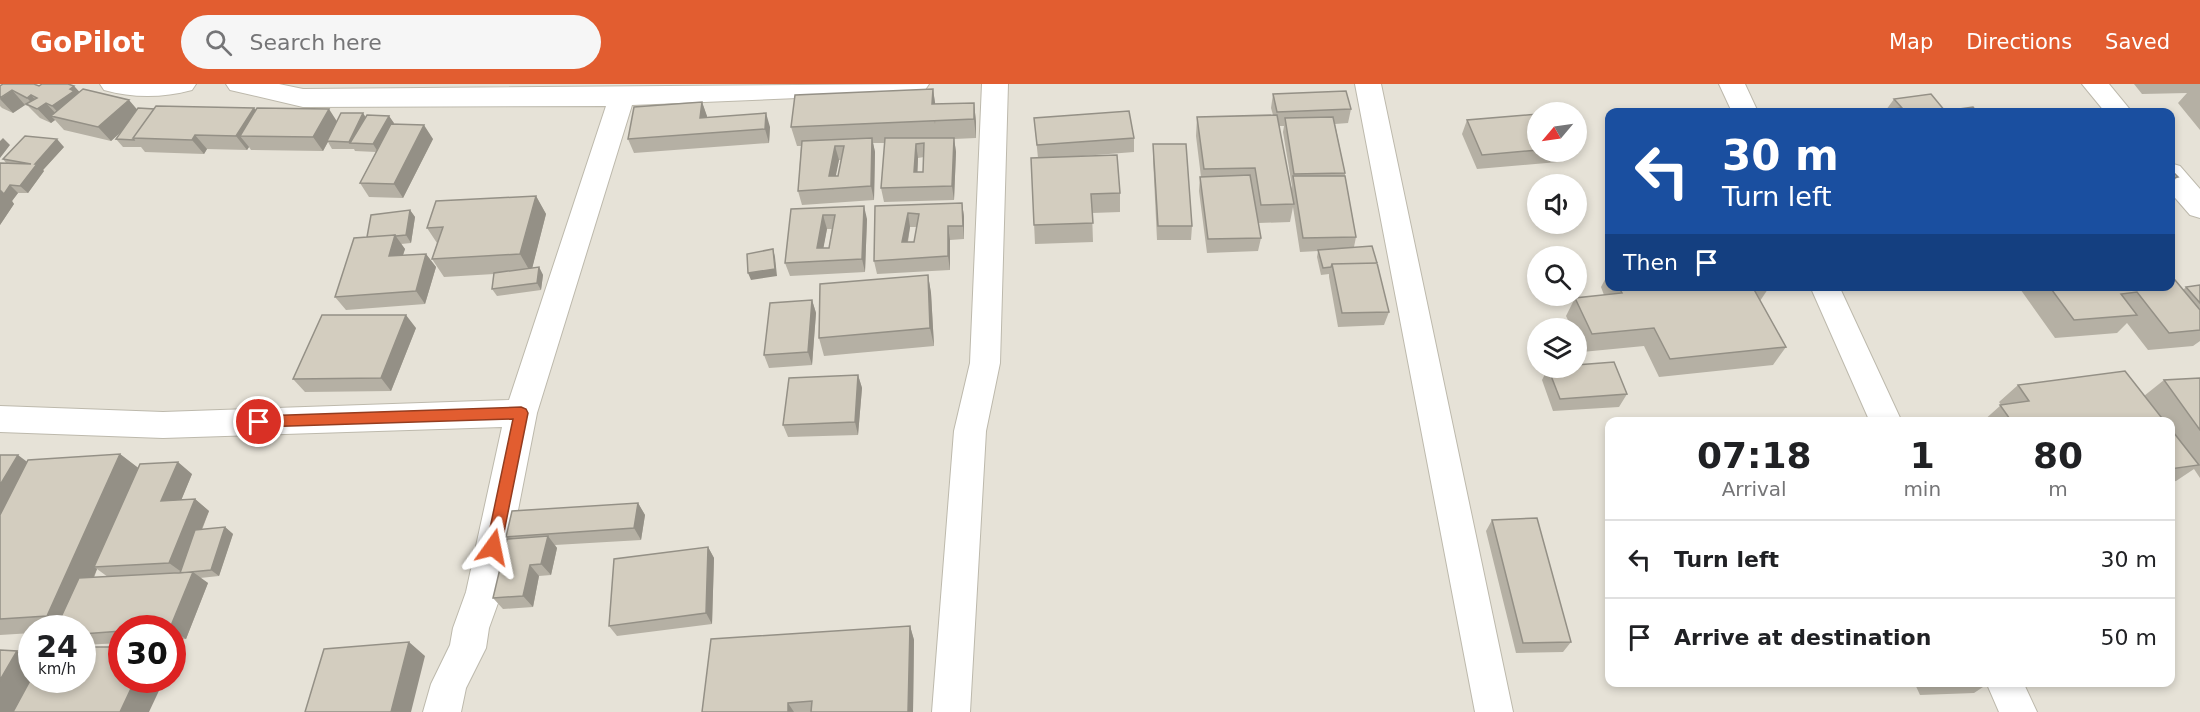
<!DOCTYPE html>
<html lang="en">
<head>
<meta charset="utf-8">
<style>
  :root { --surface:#fff; --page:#f6f6f6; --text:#202124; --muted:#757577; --line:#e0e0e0; --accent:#e25d30 }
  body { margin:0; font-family:"DejaVu Sans",sans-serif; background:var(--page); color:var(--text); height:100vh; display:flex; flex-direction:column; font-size:22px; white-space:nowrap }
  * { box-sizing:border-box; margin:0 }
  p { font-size:20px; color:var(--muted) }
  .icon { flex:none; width:33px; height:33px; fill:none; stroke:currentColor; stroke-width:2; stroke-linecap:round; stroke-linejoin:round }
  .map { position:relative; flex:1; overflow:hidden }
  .panel { position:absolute; left:1605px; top:333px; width:570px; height:270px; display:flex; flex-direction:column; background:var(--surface); border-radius:12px; box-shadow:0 3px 9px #0003 }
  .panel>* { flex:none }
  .hud { position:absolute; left:1605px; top:24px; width:570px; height:183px; border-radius:12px; box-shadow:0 3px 9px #0003; background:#1a4fa0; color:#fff; overflow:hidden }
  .needle { width:39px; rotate:241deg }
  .controls { position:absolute; left:1527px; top:18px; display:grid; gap:12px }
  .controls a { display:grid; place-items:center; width:60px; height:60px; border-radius:50%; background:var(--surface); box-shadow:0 3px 9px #0003; font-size:30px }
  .speed { position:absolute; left:18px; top:531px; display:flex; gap:12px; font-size:30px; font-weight:700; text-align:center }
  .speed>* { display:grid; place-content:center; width:78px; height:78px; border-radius:50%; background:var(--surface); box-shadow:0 3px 9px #0003; line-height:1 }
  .speed small { font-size:15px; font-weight:400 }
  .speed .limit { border:9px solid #d22; background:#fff; color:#111 }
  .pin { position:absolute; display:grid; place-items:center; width:51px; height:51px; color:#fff; margin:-26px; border:3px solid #fff; border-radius:50%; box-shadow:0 2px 6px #0007 }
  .me { position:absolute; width:66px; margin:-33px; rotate:12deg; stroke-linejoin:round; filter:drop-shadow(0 0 4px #0008) }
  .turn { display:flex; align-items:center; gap:21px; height:126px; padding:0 18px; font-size:27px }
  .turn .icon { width:78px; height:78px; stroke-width:2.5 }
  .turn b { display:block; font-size:42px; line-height:51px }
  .then { display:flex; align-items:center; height:57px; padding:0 18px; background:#0003; gap:12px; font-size:22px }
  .eta { display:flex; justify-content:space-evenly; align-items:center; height:102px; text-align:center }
  .eta b { font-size:36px; font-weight:600; line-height:42px }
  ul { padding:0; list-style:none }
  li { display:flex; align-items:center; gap:18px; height:78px; padding:0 18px; border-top:2px solid var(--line) }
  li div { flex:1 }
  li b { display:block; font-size:22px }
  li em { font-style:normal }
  header { display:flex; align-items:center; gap:36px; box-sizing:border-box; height:84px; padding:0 30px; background:var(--accent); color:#fff }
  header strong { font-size:28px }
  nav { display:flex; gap:33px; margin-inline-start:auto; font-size:21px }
  .search { width:420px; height:54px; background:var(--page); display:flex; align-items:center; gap:15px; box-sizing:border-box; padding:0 21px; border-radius:33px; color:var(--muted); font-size:22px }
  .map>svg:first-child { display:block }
</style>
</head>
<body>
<header>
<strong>GoPilot</strong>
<div class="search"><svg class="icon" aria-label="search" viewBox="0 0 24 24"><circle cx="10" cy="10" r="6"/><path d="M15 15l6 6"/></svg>Search here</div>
<nav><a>Map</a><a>Directions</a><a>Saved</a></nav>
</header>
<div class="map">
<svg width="2200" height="628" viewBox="0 0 2200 628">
  <rect width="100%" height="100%" fill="#f2f0e8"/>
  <path fill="#e6e2d7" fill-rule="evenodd" d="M 0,0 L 2200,0 L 2200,628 L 0,628 ZM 1538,28 L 1576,28 L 1576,68 L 1538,68 ZM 1610,28 L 2170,28 L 2170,202 L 1610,202 ZM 1538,100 L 1576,100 L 1576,140 L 1538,140 ZM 1538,172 L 1576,172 L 1576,212 L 1538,212 ZM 1538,244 L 1576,244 L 1576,284 L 1538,284 ZM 1610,338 L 2170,338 L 2170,598 L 1610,598 ZM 32,544 L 82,544 L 82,596 L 32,596 ZM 122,544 L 172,544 L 172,596 L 122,596 Z"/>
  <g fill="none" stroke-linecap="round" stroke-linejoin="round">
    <defs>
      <path id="street" d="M 100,0 L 196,0 L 192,6 C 162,14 133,14 104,6 Z
        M 226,0 L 279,0 L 303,5 L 929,0 L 925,6 L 916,9 L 632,21 L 537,329 L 502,508 L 489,544 L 486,564 L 466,604 L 461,628 L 423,628 L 431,600 L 450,561 L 453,544 L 466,508 L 502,343 L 163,354 L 0,348 L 0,322 L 163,328 L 509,316 L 606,22 L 303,23 L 230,6 Z
        M 982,0 L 1008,0 L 1000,279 L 986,347 L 970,628 L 932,628 L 954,347 L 970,279 Z
        M 1355,0 L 1381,0 L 1513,628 L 1475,628 Z
        M 1719,0 L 1745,0 L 1758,28 L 1732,28 Z
        M 2082,0 L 2109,0 L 2132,28 L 2105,28 Z
        M 2170,79 L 2180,82 L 2200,105 L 2200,134 L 2190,131 L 2170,108 Z
        M 1810,202 L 1839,202 L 1902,338 L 1870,338 Z
        M 1986,598 L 2023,598 L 2037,628 L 1999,628 Z"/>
    </defs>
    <use href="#street" stroke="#bdb9ac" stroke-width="2"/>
    <use href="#street" fill="#fff" fill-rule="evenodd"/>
  </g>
  <path fill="#b5b0a4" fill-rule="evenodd" d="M 2134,0 L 2200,0 L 2200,46 L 2178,19 L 2187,9 L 2142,10 Z
    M 0,2 L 74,2 L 79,8 L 137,26 L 254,24 L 256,26 L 337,37 L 363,29 L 365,33 L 389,32 L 394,40 L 433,55 L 403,114 L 369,113 L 360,99 L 376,68 L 355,67 L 354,65 L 332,65 L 328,58 L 323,67 L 251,66 L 249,63 L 247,66 L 207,65 L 204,70 L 145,68 L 141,63 L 123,63 L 116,55 L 122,47 L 111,57 L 64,46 L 55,36 L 51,39 L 40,34 L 28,22 L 25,21 L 13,29 L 2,24 L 0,22 Z
    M 933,5 L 935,20 L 974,19 L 976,38 L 976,54 L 954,55 L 956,68 L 954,116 L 884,118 L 881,104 L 885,59 L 873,59 L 875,68 L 874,116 L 802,121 L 798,107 L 801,62 L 797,62 L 791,43 ZM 924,73 L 923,88 L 917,88 L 918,74 ZM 839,76 L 841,76 L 838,92 L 835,92 Z
    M 1273,10 L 1351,25 L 1348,39 L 1335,40 L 1345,89 L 1345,92 L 1356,153 L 1354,163 L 1389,228 L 1384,241 L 1338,243 L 1329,193 L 1329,190 L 1321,191 L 1317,173 L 1318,167 L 1300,168 L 1293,123 L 1290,138 L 1258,139 L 1261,154 L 1258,167 L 1207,169 L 1199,107 L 1200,93 L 1201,93 L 1196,52 L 1197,33 L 1273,31 L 1271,24 ZM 1279,42 L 1284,42 L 1283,48 L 1292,102 L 1291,105 Z
    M 1894,15 L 1945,27 L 1886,26 Z
    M 702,18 L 707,33 L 770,43 L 769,59 L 634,69 L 628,55 Z
    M 1538,30 L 1538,68 L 1562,68 L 1558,78 L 1477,85 L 1462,50 L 1467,36 Z
    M 1034,34 L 1134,54 L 1134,68 L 1083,72 L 1120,109 L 1120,128 L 1092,129 L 1093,158 L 1035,160 L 1031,74 L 1038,74 Z
    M 1153,60 L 1192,142 L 1191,156 L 1157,156 L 1153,74 Z
    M 64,63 L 43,86 L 44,87 L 28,109 L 18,109 L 12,117 L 14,120 L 0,141 L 6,79 L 3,75 Z
    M 2170,85 L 2178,93 L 2170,100 Z
    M 536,112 L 546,130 L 532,184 L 539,183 L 543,191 L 541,206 L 497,212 L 492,205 L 494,190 L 444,193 L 432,175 L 437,159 L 427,144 Z
    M 962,119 L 964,133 L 964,155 L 950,156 L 950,186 L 877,190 L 874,177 L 875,122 ZM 910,143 L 917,143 L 914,158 L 908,158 Z
    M 791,125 L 867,135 L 865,188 L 790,192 L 785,179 ZM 827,145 L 832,145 L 829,164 L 823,164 Z
    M 410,126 L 415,133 L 411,159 L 401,160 L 405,165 L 403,171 L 426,170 L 436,183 L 425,220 L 346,226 L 335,213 L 367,153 Z
    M 1610,186 L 1610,202 L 1770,202 L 1760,217 L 1786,263 L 1773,281 L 1659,293 L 1644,262 L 1582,268 L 1576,255 L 1576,244 L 1572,244 L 1566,232 L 1575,214 L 1604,211 L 1601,203 Z
    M 928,191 L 931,209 L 934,262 L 824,272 L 819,254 Z
    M 2200,201 L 2200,257 L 2193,262 L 2148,266 L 2127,239 L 2117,249 L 2055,254 L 2018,202 L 2170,202 L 2183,206 L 2186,203 Z
    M 812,216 L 816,229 L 812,281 L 769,284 L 764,271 Z
    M 416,244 L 391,307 L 305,308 L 293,295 Z
    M 1548,284 L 1576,284 L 1627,310 L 1619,323 L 1553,327 L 1542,296 Z
    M 858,291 L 862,304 L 858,351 L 788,353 L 783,341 Z
    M 2200,294 L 2200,394 L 2194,385 L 2176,397 L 2170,398 L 2170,338 L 1982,338 L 2001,321 L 1999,318 L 2018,301 L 2144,312 L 2164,296 Z
    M 120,370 L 138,384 L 192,390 L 181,416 L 195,415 L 209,427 L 202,446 L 225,443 L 233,450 L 219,492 L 200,494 L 208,499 L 186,555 L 172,556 L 172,544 L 122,544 L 122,559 L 82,561 L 82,544 L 32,544 L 32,549 L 0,551 L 0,371 L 27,378 ZM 97,485 L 108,493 L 94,494 Z
    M 638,419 L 645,431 L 641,456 L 555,461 L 557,464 L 551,491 L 539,492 L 533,523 L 503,525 L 493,514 L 508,455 L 506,453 Z
    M 1492,436 L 1571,558 L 1563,568 L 1516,569 L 1486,447 Z
    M 708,463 L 714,474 L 712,540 L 617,552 L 609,542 Z
    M 910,542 L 914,556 L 913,628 L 702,628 Z
    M 1914,598 L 1989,598 L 1989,599 L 1974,609 L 1920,611 Z"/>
  <path fill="#949086" d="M 74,2 L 87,16 L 65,36 L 52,22 L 70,5 Z
    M 933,5 L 936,25 L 935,40 L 932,20 Z
    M 12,6 L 25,21 L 13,29 L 0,15 Z
    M 31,11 L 41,22 L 46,19 L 59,33 L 51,32 L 55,36 L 51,39 L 27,14 Z
    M 129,16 L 141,30 L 111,57 L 98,43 Z
    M 702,18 L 707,32 L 705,48 L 700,34 Z
    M 974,19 L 976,38 L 976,54 L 974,35 Z
    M 254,24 L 265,38 L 240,52 L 249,63 L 247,66 L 236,52 Z
    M 329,25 L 338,39 L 323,67 L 313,53 Z
    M 363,29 L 368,37 L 350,59 L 349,58 Z
    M 766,29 L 770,43 L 769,59 L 765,45 Z
    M 389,32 L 394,39 L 378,68 L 373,60 Z
    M 424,41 L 433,55 L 403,114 L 394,100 Z
    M 195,51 L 207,65 L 204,70 L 192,56 Z
    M 3,54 L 10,61 L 0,74 L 0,57 Z
    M 872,54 L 875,68 L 874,116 L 871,102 Z
    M 954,54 L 956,68 L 954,116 L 952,102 Z
    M 57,55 L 64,63 L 43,86 L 44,87 L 28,109 L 20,102 L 35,80 Z
    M 916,60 L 918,74 L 917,102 L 914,88 Z
    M 835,62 L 839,76 L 833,106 L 829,92 Z
    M 10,101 L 18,109 L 12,117 L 14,120 L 0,141 L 0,106 Z
    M 536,112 L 546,130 L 531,189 L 520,170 Z
    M 962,119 L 964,133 L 964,155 L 963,142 Z
    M 864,122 L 867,135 L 865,188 L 862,175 Z
    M 410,126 L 415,133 L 411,159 L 406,151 Z
    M 908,129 L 910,143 L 905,172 L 902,158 Z
    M 823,131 L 827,145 L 821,177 L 817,164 Z
    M 948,142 L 950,156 L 950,186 L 948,172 Z
    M 395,151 L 405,165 L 398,186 L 389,172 Z
    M 773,165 L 775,173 L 777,192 L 751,196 L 748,189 Z
    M 426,170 L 436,183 L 425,220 L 416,207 Z
    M 539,183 L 543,191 L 541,206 L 537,199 Z
    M 928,191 L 931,209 L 934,262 L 930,244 Z
    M 812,216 L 816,229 L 812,281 L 808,268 Z
    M 406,231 L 416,244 L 391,307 L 381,294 Z
    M 858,291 L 862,304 L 858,351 L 855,338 Z
    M 120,370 L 141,386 L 94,483 L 97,485 L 72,544 L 68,544 L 47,532 Z
    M 18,371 L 34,383 L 0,434 L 0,401 Z
    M 178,378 L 192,390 L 176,429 L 161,417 Z
    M 195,415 L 209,427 L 184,489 L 183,489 L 169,479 Z
    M 638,419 L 645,431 L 641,456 L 634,444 Z
    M 225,443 L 233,450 L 219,492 L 211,486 Z
    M 548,452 L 557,464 L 551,491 L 541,480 Z
    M 708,463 L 714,474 L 712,540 L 706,529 Z
    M 530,481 L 539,492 L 533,523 L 523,512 Z
    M 193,488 L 208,499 L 186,555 L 172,546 L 172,544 L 170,544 Z
    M 910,542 L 914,556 L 913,628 L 908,628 Z
    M 409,558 L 425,572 L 411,628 L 391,628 Z
    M 17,567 L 32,575 L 32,596 L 16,628 L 0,628 L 0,596 Z
    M 135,596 L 164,596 L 149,628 L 120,628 Z
    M 788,619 L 794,628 L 788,628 Z"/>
  <path fill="#d3cdbf" stroke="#949086" stroke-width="1.5" fill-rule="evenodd" d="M 3,0 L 34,0 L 39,2 L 42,0 L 68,0 L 74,2 L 70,5 L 74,7 L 52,22 L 46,19 L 37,25 L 26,20 L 37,14 L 31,11 L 27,14 L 12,6 L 0,14 L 0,2 Z
    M 83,5 L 129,16 L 98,43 L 51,32 Z
    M 933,5 L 932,20 L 974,19 L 974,35 L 791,43 L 795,11 Z
    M 1346,7 L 1351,25 L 1277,28 L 1273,10 Z
    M 1931,10 L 1945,27 L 1973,23 L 1977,28 L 1865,28 L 1902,24 L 1894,15 Z
    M 702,18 L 700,34 L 766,29 L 765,45 L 628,55 L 634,23 Z
    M 156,22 L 254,24 L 236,52 L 195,51 L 192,56 L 133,54 Z
    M 138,24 L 154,25 L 133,54 L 134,56 L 116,55 Z
    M 257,24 L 329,25 L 313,53 L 240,52 Z
    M 1129,27 L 1134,54 L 1037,61 L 1034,34 Z
    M 341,29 L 363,29 L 349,58 L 327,57 Z
    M 1538,30 L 1538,66 L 1482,71 L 1467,36 Z
    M 367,31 L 389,32 L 373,60 L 350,59 Z
    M 1277,31 L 1294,120 L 1261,121 L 1255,84 L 1204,85 L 1197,33 Z
    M 1333,33 L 1345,89 L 1294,90 L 1285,34 Z
    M 391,40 L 424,41 L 394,100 L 360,99 Z
    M 25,52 L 57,55 L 35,80 L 37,80 L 20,102 L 10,101 L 4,110 L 0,106 L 0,79 L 31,80 L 3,75 Z
    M 872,54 L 871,102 L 798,107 L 802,57 ZM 835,62 L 844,62 L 838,92 L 829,92 Z
    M 885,54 L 954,54 L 952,102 L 881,104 ZM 924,59 L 923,88 L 914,88 L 916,60 Z
    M 1153,60 L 1186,60 L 1192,142 L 1158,142 Z
    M 1117,71 L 1120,109 L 1091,110 L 1093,139 L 1034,141 L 1031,74 Z
    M 2170,85 L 2178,93 L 2170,94 Z
    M 1250,91 L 1261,154 L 1208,155 L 1200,93 Z
    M 1293,92 L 1345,92 L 1356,153 L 1303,154 Z
    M 536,112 L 520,170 L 432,175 L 443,143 L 427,144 L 436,117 Z
    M 962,119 L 963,142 L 948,142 L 948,172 L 874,177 L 875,122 ZM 908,129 L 919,130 L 914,158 L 902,158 Z
    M 864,122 L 862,175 L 785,179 L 791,125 ZM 823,131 L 835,131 L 829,164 L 817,164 Z
    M 410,126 L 406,151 L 396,152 L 395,151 L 367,153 L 371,131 Z
    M 395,151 L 389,172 L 426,170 L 416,207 L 335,213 L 354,154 Z
    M 1372,162 L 1377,179 L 1332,180 L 1331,183 L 1323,184 L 1318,166 Z
    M 773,165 L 775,185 L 748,189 L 747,170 Z
    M 1377,179 L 1389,228 L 1342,229 L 1332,180 Z
    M 539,183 L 537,199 L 492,205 L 494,189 Z
    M 2170,190 L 2200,226 L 2200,246 L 2169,249 L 2137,208 L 2121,210 L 2137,231 L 2074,236 L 2049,202 L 2170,202 Z
    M 928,191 L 930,244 L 819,254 L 820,200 Z
    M 2200,201 L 2200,219 L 2186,203 Z
    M 1618,202 L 1752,202 L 1786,263 L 1670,275 L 1654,244 L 1592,250 L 1575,214 L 1622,209 Z
    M 812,216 L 808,268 L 764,271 L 770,219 Z
    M 322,231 L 406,231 L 381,294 L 293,295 Z
    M 1614,278 L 1627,310 L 1560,315 L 1548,284 L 1576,284 L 1576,281 Z
    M 2125,287 L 2165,338 L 2012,338 L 2000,321 L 2029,317 L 2018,301 Z
    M 858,291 L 855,338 L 783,341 L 789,294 Z
    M 2200,294 L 2200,346 L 2164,296 Z
    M 2170,344 L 2199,381 L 2170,385 Z
    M 120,370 L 47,532 L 0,535 L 0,431 L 28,376 Z
    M 0,371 L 18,371 L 0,401 Z
    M 178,378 L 161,417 L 195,415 L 169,479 L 94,483 L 140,380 Z
    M 638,419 L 634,444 L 506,453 L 512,427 Z
    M 1537,434 L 1571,558 L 1523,559 L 1492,436 Z
    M 225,443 L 211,486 L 180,489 L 195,446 Z
    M 548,452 L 541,480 L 530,481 L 523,512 L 493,514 L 507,455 Z
    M 708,463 L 706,529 L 609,542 L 614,475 Z
    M 193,488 L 170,544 L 122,544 L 122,547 L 82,550 L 82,544 L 56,544 L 79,494 Z
    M 910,542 L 908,628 L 811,628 L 812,617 L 788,619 L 788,628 L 702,628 L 711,555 Z
    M 409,558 L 391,628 L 305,628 L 324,565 Z
    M 82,563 L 122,563 L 122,596 L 135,596 L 120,628 L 13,628 L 32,593 L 32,596 L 82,596 Z
    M 0,566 L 17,567 L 0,596 Z
    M 1933,598 L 1989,598 L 1989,599 L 1935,602 Z"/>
  <path fill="#e25d30" stroke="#933c1f" stroke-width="1.5" d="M 521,323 L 526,325 L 528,329 L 501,463 L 499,468 L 493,470 L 488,468 L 486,463 L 513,335 L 259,343 L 254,342 L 252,338 L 254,334 L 259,332 Z"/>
</svg>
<div class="controls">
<a><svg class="needle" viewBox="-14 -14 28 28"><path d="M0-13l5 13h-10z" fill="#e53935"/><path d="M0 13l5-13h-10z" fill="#757577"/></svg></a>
<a><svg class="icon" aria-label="sound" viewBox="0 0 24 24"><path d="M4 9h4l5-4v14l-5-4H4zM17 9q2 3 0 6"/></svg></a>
<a><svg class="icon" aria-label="search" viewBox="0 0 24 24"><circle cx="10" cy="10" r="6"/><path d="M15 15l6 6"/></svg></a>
<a><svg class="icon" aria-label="layers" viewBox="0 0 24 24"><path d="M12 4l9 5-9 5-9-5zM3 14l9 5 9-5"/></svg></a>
</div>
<div class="speed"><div>24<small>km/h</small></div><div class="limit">30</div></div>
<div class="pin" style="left:259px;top:338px;background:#d93025"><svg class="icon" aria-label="arrive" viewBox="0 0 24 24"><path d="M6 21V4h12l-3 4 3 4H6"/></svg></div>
<svg class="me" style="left:493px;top:463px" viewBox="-20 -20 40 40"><path d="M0-17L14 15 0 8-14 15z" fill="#e25d30" stroke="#fff" stroke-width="4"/></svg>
<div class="hud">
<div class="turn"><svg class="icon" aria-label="left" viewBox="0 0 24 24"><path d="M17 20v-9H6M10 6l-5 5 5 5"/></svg><div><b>30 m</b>Turn left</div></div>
<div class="then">Then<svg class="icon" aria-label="arrive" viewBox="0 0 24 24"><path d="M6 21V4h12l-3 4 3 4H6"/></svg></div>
</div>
<section class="panel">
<div class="eta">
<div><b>07:18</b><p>Arrival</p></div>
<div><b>1</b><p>min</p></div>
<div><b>80</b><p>m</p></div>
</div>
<ul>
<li><svg class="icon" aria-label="left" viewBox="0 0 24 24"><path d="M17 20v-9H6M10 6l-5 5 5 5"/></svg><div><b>Turn left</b></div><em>30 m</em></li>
<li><svg class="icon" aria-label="arrive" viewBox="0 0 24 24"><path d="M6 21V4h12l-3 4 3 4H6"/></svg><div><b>Arrive at destination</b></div><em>50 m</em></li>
</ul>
</section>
</div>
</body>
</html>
